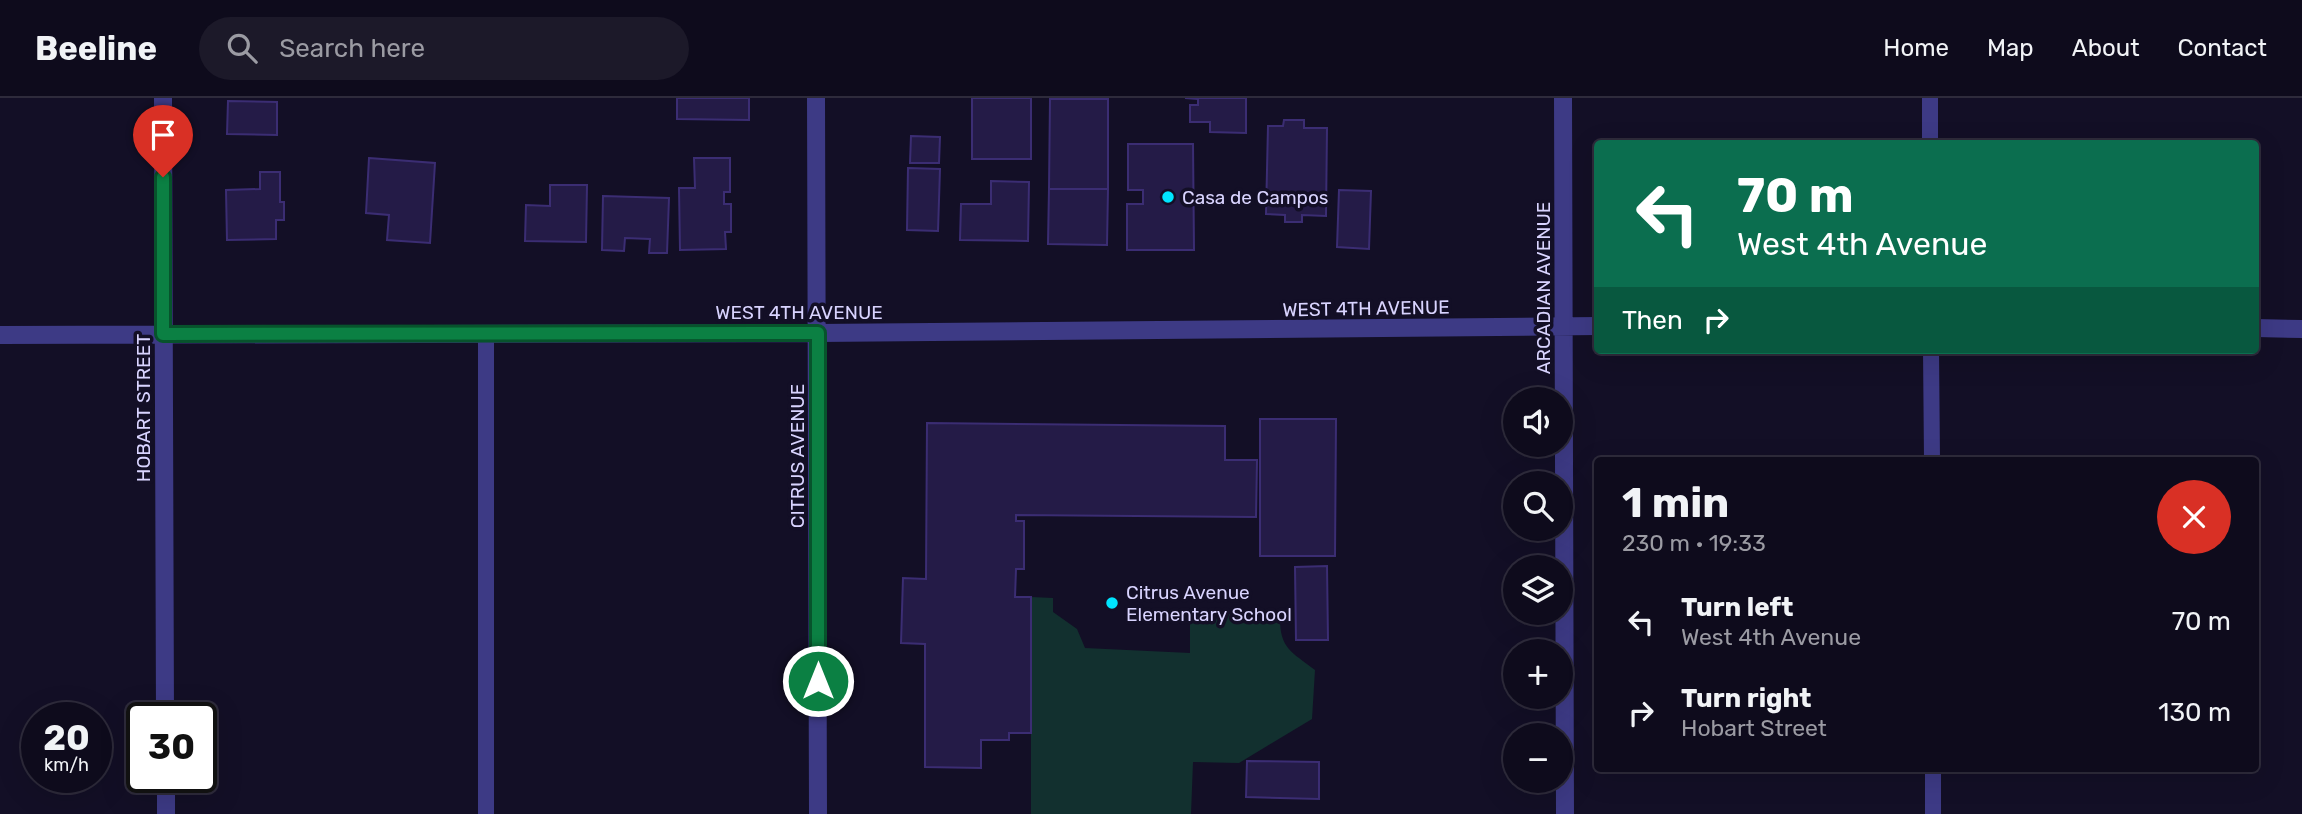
<!DOCTYPE html>
<html lang="en">
<head>
<meta charset="utf-8">
<style>
  :root { --surface:#0e0b1c; --page:#1c1929; --text:#f1f3f6; --muted:#9b9ba3; --line:#2e2b3b }
  body { margin:0; font-family:Rubik,sans-serif; background:var(--page); color:var(--text); height:100vh; display:flex; flex-direction:column; font-size:26px; white-space:nowrap }
  * { box-sizing:border-box; margin:0 }
  p { font-size:23px; color:var(--muted) }
  .icon { flex:none; width:38px; height:38px; fill:none; stroke:currentColor; stroke-width:2; stroke-linecap:round; stroke-linejoin:round }
  .map { position:relative; flex:1; overflow:hidden }
  .details { position:absolute; left:1594px; top:359px; width:665px; height:315px; display:flex; flex-direction:column; background:var(--surface); border-radius:7px; box-shadow:0 7px 28px #0002,0 0 0 2px var(--line) }
  .details>* { flex:none }
  .guide { position:absolute; left:1594px; top:42px; width:665px; height:214px; border-radius:7px; box-shadow:0 7px 28px #0002,0 0 0 2px var(--line); background:#0b6e4f; color:#fff; overflow:hidden }
  .buttons { position:absolute; left:1503px; top:289px; display:grid; gap:14px }
  .buttons a { display:grid; place-items:center; width:70px; height:70px; border-radius:50%; background:var(--surface); box-shadow:0 7px 28px #0002,0 0 0 2px var(--line); font-size:35px }
  .speed { position:absolute; left:21px; top:604px; display:flex; gap:14px; font-size:35px; font-weight:700; text-align:center }
  .speed>* { display:grid; place-content:center; width:91px; height:91px; border-radius:50%; background:var(--surface); box-shadow:0 7px 28px #0002,0 0 0 2px var(--line); line-height:1 }
  .speed small { font-size:18px; font-weight:400 }
  .speed .limit { border:4px solid #111; border-radius:10px; background:#fff; color:#111 }
  .pin { position:absolute; display:grid; place-items:center; width:60px; height:60px; color:#fff; margin:-72px -30px; border-radius:50% 50% 50% 0; rotate:-45deg; box-shadow:0 0 7px #0007 }
  .pin .icon { rotate:45deg }
  .me { position:absolute; width:77px; margin:-38px; rotate:0deg; stroke-linejoin:round; filter:drop-shadow(0 0 5px #0008) }
  .turn { display:flex; align-items:center; gap:24px; height:147px; padding:0 28px; font-size:32px }
  .turn .icon { width:91px; height:91px; stroke-width:2.5 }
  .turn b { display:block; font-size:49px; line-height:60px }
  .then { display:flex; align-items:center; height:66px; padding:0 28px; background:#0003; gap:14px; font-size:26px }
  .round { display:grid; place-items:center; flex:none; width:74px; height:74px; border-radius:37px; background:var(--page) }
  .head { display:flex; align-items:center; justify-content:space-between; height:119px; padding:0 28px }
  h1 { font-size:42px; font-weight:700; line-height:52px }
  ul { padding:0; list-style:none }
  li { display:flex; align-items:center; gap:21px; height:91px; padding:0 28px }
  li div { flex:1 }
  li b { display:block; font-size:26px }
  li em { font-style:normal }
  header { display:flex; align-items:center; gap:42px; box-sizing:border-box; height:98px; padding:0 35px; background:var(--surface); border-bottom:2px solid var(--line) }
  header strong { font-size:33px }
  nav { display:flex; gap:38px; margin-inline-start:auto; font-size:24px }
  .search { width:490px; height:63px; background:var(--page); display:flex; align-items:center; gap:18px; box-sizing:border-box; padding:0 24px; border-radius:38px; color:var(--muted); font-size:26px }
  .map>svg:first-child { display:block }
</style>
</head>
<body>
<header>
<strong>Beeline</strong>
<div class="search"><svg class="icon" aria-label="search" viewBox="0 0 24 24"><circle cx="10" cy="10" r="6"/><path d="M15 15l6 6"/></svg>Search here</div>
<nav><a>Home</a><a>Map</a><a>About</a><a>Contact</a></nav>
</header>
<div class="map">
<svg width="2302" height="716" viewBox="0 0 2302 716">
  <rect width="100%" height="100%" fill="#130f26"/>
  <path fill="#12302f" d="M 1031,499 L 1053,500 L 1053,514 L 1077,531 L 1085,550 L 1190,555 L 1190,515 L 1280,516 C 1279,550 1290,553 1315,572 L 1312,621 L 1239,665 L 1193,664 L 1191,716 L 1031,716 Z"/>
  <path fill="#241b47" stroke="#3b2d73" stroke-width="2" d="M 677,0 L 749,0 L 749,22 L 677,21 Z
    M 972,0 L 1031,0 L 1031,61 L 972,61 Z
    M 1185,0 L 1246,0 L 1246,35 L 1210,34 L 1210,24 L 1190,24 L 1190,7 L 1198,7 L 1198,1 Z
    M 1050,1 L 1108,1 L 1108,91 L 1049,91 Z
    M 228,3 L 277,4 L 277,37 L 227,36 Z
    M 1284,22 L 1304,22 L 1304,30 L 1327,30 L 1326,118 L 1302,117 L 1302,124 L 1285,124 L 1285,117 L 1266,116 L 1268,28 L 1283,28 Z
    M 911,38 L 940,39 L 939,65 L 910,65 Z
    M 1128,46 L 1193,46 L 1194,152 L 1127,152 L 1127,106 L 1143,106 L 1143,92 L 1128,92 Z
    M 369,60 L 435,65 L 430,145 L 387,142 L 389,117 L 366,115 Z
    M 694,60 L 730,60 L 730,94 L 724,94 L 724,106 L 731,106 L 731,134 L 725,134 L 726,151 L 680,152 L 679,90 L 695,90 Z
    M 908,70 L 940,71 L 938,133 L 907,132 Z
    M 260,74 L 280,74 L 280,104 L 284,104 L 284,122 L 276,122 L 276,141 L 227,142 L 226,92 L 260,91 Z
    M 991,83 L 1029,84 L 1028,143 L 960,142 L 961,106 L 991,106 Z
    M 550,87 L 587,87 L 586,144 L 525,143 L 526,107 L 550,108 Z
    M 1049,91 L 1108,91 L 1107,147 L 1048,146 Z
    M 1339,92 L 1371,93 L 1369,151 L 1337,149 Z
    M 603,98 L 669,100 L 667,155 L 649,155 L 650,141 L 625,140 L 624,153 L 602,152 Z
    M 1260,321 L 1336,321 L 1335,458 L 1260,458 Z
    M 927,325 L 1225,328 L 1225,362 L 1257,362 L 1256,419 L 1016,417 L 1016,423 L 1024,423 L 1024,471 L 1016,471 L 1015,499 L 1031,499 L 1031,635 L 1009,635 L 1009,642 L 981,642 L 981,670 L 925,669 L 925,546 L 901,545 L 903,480 L 926,481 Z
    M 1327,468 L 1328,542 L 1296,542 L 1295,469 Z
    M 1247,663 L 1319,664 L 1319,701 L 1246,699 Z"/>
  <g fill="none" stroke-linecap="round" stroke-linejoin="round">
    <path stroke="#3d3a85" stroke-width="16" d="M 1930,0 L 1930,46
      M 1931,252 L 1932,362
      M 1933,670 L 1933,716
      M 486,716 L 486,236"/>
    <path stroke="#3d3a85" stroke-width="18" d="M 163,0 L 165,620
      M 816,0 L 818,716
      M 1563,0 L 1565,716
      M 2256,230 L 2302,231
      M 0,237 L 818,235 L 1598,228
      M 166,679 L 166,716"/>
  </g>
  <g fill="none" stroke-linecap="round" stroke-linejoin="round">
    <defs>
      <path id="route" d="M 163,79 L 163,236 L 818,235 L 818,583"/>
    </defs>
    <use href="#route" stroke="#07532c" stroke-width="18"/>
    <use href="#route" stroke="#0b8043" stroke-width="12"/>
  </g>
  <g fill="#00e5ff" stroke="#130f26" stroke-width="2.5">
    <circle cx="1168" cy="99" r="7"/>
    <circle cx="1112" cy="505" r="7"/>
  </g>
  <g text-anchor="middle" stroke-width="7" stroke-linejoin="round" paint-order="stroke">
    <g font-size="19" fill="#d9d4ff" stroke="#130f26" text-anchor="start">
      <text x="1182" y="106">Casa de Campos</text>
      <text x="1126" y="501">Citrus Avenue<tspan x="1126" dy="22">Elementary School</tspan></text>
    </g>
    <g font-size="19" fill="#d9d4ff" stroke="#130f26">
      <text transform="translate(1543 190) rotate(-90)" y="7">ARCADIAN AVENUE</text>
      <text transform="translate(1366 210) rotate(-1)" y="7">WEST 4TH AVENUE</text>
      <text x="799" y="221">WEST 4TH AVENUE</text>
      <text transform="translate(143 310) rotate(-90)" y="7">HOBART STREET</text>
      <text transform="translate(797 358) rotate(-90)" y="7">CITRUS AVENUE</text>
    </g>
  </g>
</svg>
<div class="buttons">
<a><svg class="icon" aria-label="sound" viewBox="0 0 24 24"><path d="M4 9h4l5-4v14l-5-4H4zM17 9q2 3 0 6"/></svg></a>
<a><svg class="icon" aria-label="search" viewBox="0 0 24 24"><circle cx="10" cy="10" r="6"/><path d="M15 15l6 6"/></svg></a>
<a><svg class="icon" aria-label="layers" viewBox="0 0 24 24"><path d="M12 4l9 5-9 5-9-5zM3 14l9 5 9-5"/></svg></a>
<a>+</a>
<a>−</a>
</div>
<div class="speed"><div>20<small>km/h</small></div><div class="limit">30</div></div>
<div class="pin" style="left:163px;top:79px;background:#d93025"><svg class="icon" aria-label="arrive" viewBox="0 0 24 24"><path d="M6 21V4h12l-3 4 3 4H6"/></svg></div>
<svg class="me" style="left:818px;top:583px" viewBox="-20 -20 40 40"><circle r="17" fill="#0b8043" stroke="#fff" stroke-width="3"/><path d="M0-11L8 9 0 5-8 9z" fill="#fff"/></svg>
<div class="guide">
<div class="turn"><svg class="icon" aria-label="left" viewBox="0 0 24 24"><path d="M17 20v-9H6M10 6l-5 5 5 5"/></svg><div><b>70 m</b>West 4th Avenue</div></div>
<div class="then">Then<svg class="icon" aria-label="right" viewBox="0 0 24 24"><path d="M7 20v-9h11M14 6l5 5-5 5"/></svg></div>
</div>
<section class="details">
<div class="head"><div><h1>1 min</h1><p>230 m · 19:33</p></div><a class="round" style="background:#d93025;color:#fff"><svg class="icon" aria-label="close" viewBox="0 0 24 24"><path d="M6 6l12 12M18 6L6 18"/></svg></a></div>
<ul>
<li><svg class="icon" aria-label="left" viewBox="0 0 24 24"><path d="M17 20v-9H6M10 6l-5 5 5 5"/></svg><div><b>Turn left</b><p>West 4th Avenue</p></div><em>70 m</em></li>
<li><svg class="icon" aria-label="right" viewBox="0 0 24 24"><path d="M7 20v-9h11M14 6l5 5-5 5"/></svg><div><b>Turn right</b><p>Hobart Street</p></div><em>130 m</em></li>
</ul>
</section>
</div>
</body>
</html>
